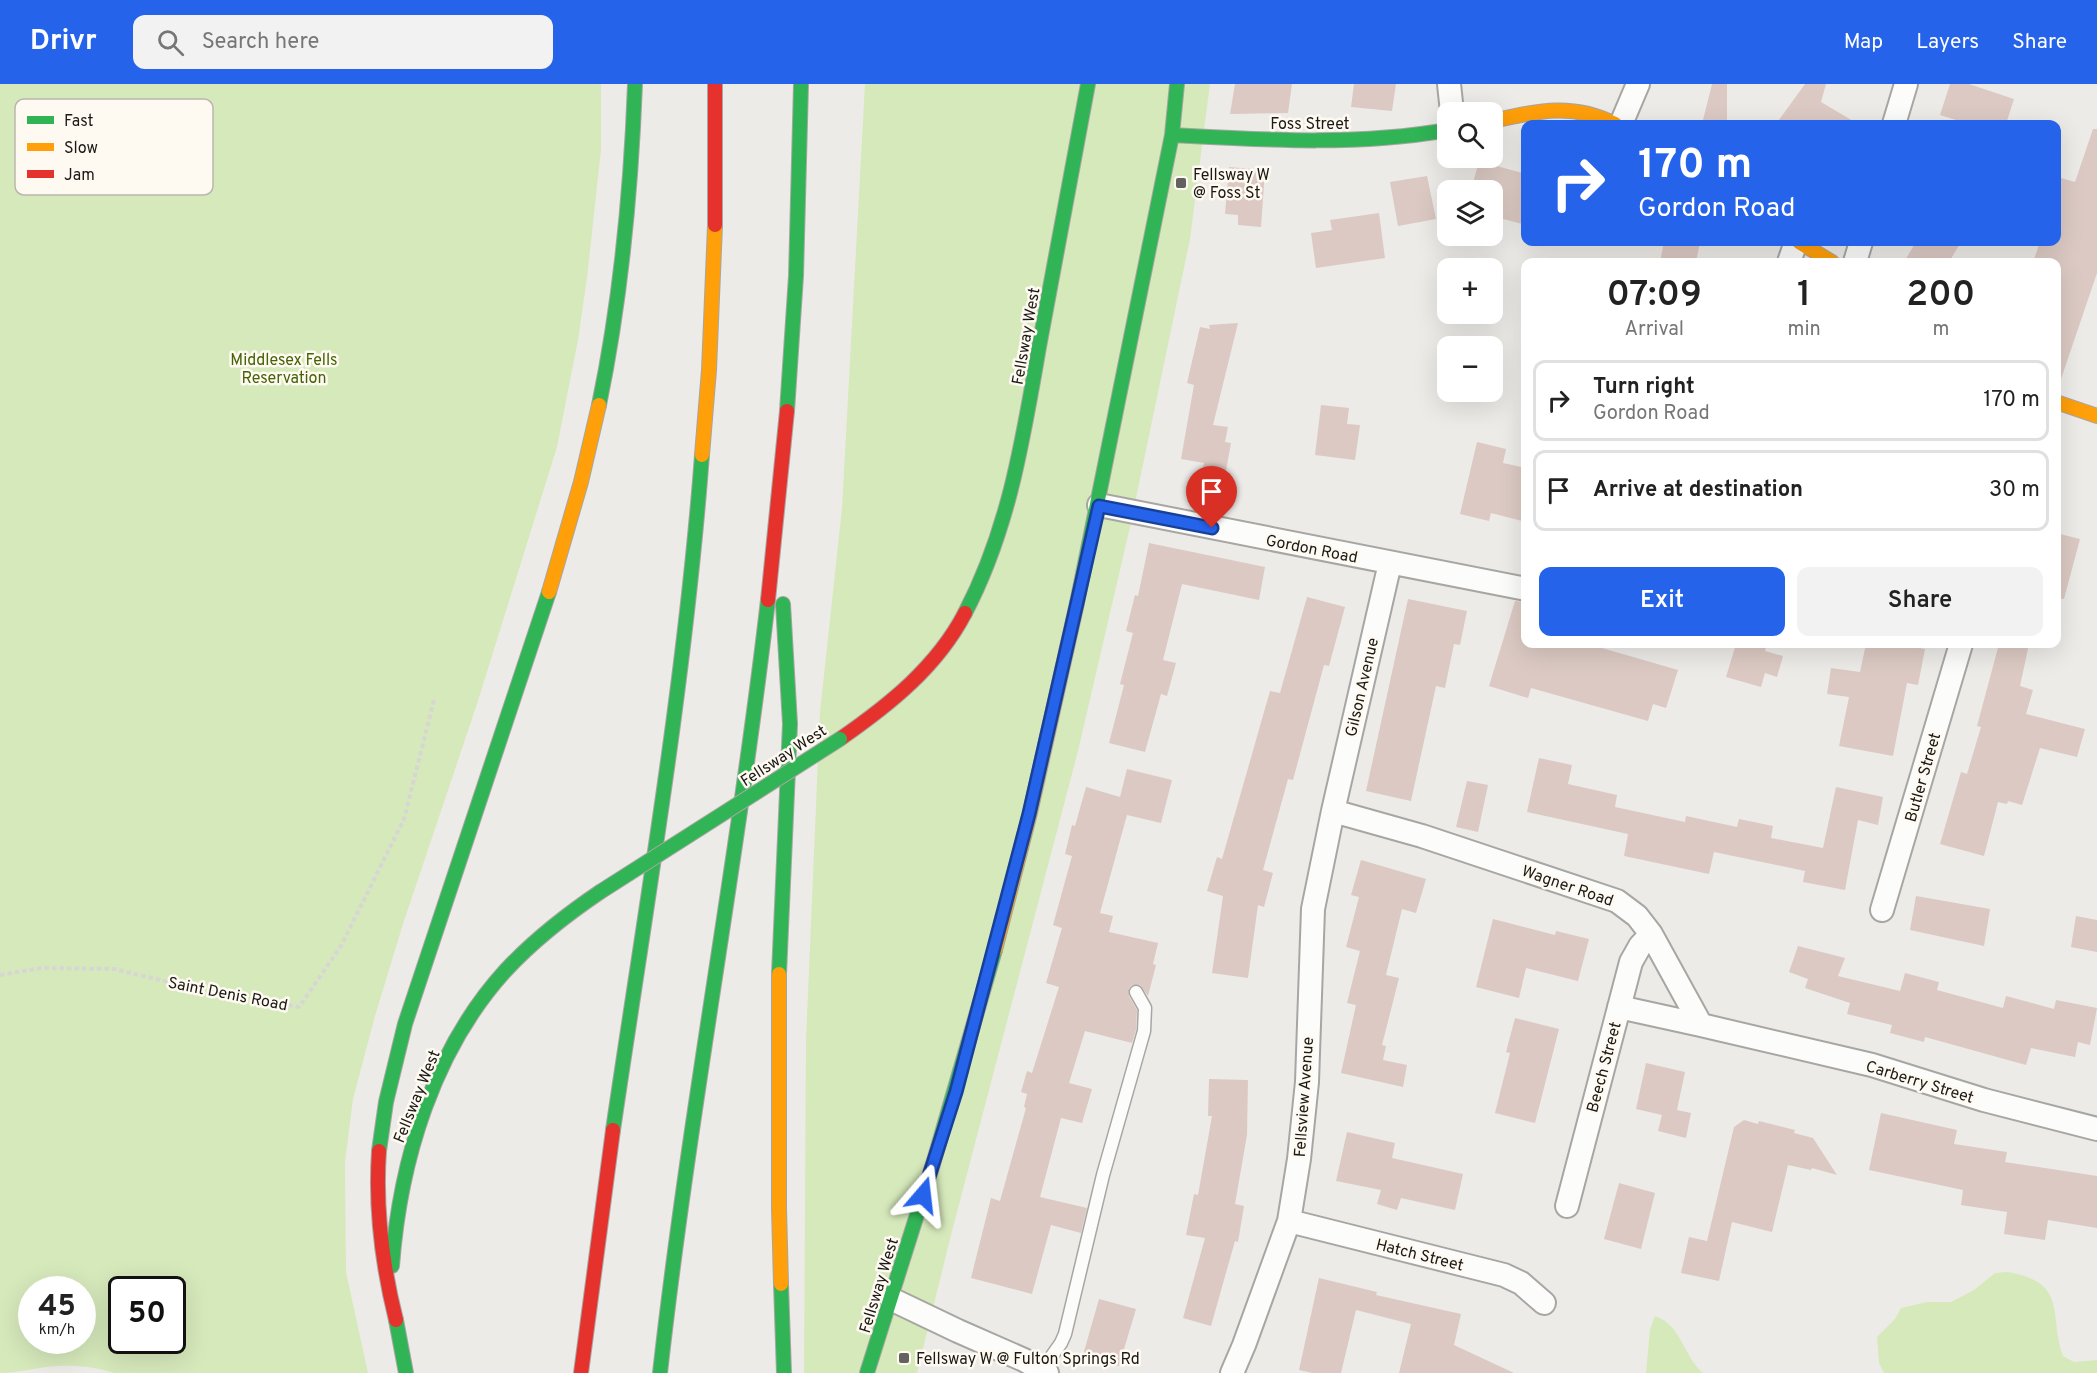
<!DOCTYPE html>
<html lang="en">
<head>
<meta charset="utf-8">
<style>
  :root { --surface:#fff; --page:#f2f2f2; --text:#222; --muted:#767676; --line:#e0e0e0; --accent:#2563eb }
  body { margin:0; font-family:Overpass,sans-serif; background:var(--page); color:var(--text); height:100vh; display:flex; flex-direction:column; font-size:22px; white-space:nowrap }
  * { box-sizing:border-box; margin:0 }
  p { font-size:20px; color:var(--muted) }
  .icon { flex:none; width:33px; height:33px; fill:none; stroke:currentColor; stroke-width:2; stroke-linecap:round; stroke-linejoin:round }
  .map { position:relative; flex:1; overflow:hidden }
  .drawer { position:absolute; left:1521px; top:174px; width:540px; height:390px; display:flex; flex-direction:column; background:var(--surface); border-radius:12px; box-shadow:0 6px 24px #0002 }
  .drawer>* { flex:none }
  .hud { position:absolute; left:1521px; top:36px; width:540px; height:126px; border-radius:12px; box-shadow:0 6px 24px #0002; background:#2563eb; color:#fff; overflow:hidden }
  .tools { position:absolute; left:1437px; top:18px; display:grid; gap:12px }
  .tools a { display:grid; place-items:center; width:66px; height:66px; border-radius:12px; background:var(--surface); box-shadow:0 6px 24px #0002; font-size:30px }
  .speed { position:absolute; left:18px; top:1192px; display:flex; gap:12px; font-size:30px; font-weight:700; text-align:center }
  .speed>* { display:grid; place-content:center; width:78px; height:78px; border-radius:50%; background:var(--surface); box-shadow:0 6px 24px #0002; line-height:1 }
  .speed small { font-size:15px; font-weight:400 }
  .speed .limit { border:3px solid #111; border-radius:9px; background:#fff; color:#111 }
  .pin { position:absolute; display:grid; place-items:center; width:51px; height:51px; color:#fff; margin:-62px -26px; border-radius:50% 50% 50% 0; rotate:-45deg; box-shadow:0 0 6px #0007 }
  .pin .icon { rotate:45deg }
  .me { position:absolute; width:66px; margin:-33px; rotate:17deg; stroke-linejoin:round; filter:drop-shadow(0 0 4px #0008) }
  .turn { display:flex; align-items:center; gap:21px; height:126px; padding:0 18px; font-size:27px }
  .turn .icon { width:78px; height:78px; stroke-width:2.5 }
  .turn b { display:block; font-size:42px; line-height:51px }
  .eta { display:flex; justify-content:space-evenly; align-items:center; height:102px; text-align:center }
  .eta b { font-size:36px; font-weight:600; line-height:42px }
  .primary-button { display:flex; gap:12px; margin-top:auto; padding:12px 18px }
  .primary-button a { flex:1; height:69px; border-radius:12px; background:var(--accent); color:#fff; font-size:24px; font-weight:600; line-height:69px; text-align:center }
  .primary-button a+a { background:var(--page); color:var(--text) }
  ul { padding:0; list-style:none }
  li { display:flex; align-items:center; gap:18px; height:81px; margin:0 12px 9px; padding:0 6px; border:3px solid var(--line); border-radius:12px }
  li div { flex:1 }
  li b { display:block; font-size:22px }
  li em { font-style:normal }
  header { display:flex; align-items:center; gap:36px; box-sizing:border-box; height:84px; padding:0 30px; background:var(--accent); color:#fff }
  header strong { font-size:28px }
  nav { display:flex; gap:33px; margin-inline-start:auto; font-size:21px }
  .search { width:420px; height:54px; background:var(--page); display:flex; align-items:center; gap:15px; box-sizing:border-box; padding:0 21px; border-radius:12px; color:var(--muted); font-size:22px }
  .map>svg:first-child { display:block }
</style>
</head>
<body>
<header>
<strong>Drivr</strong>
<div class="search"><svg class="icon" aria-label="search" viewBox="0 0 24 24"><circle cx="10" cy="10" r="6"/><path d="M15 15l6 6"/></svg>Search here</div>
<nav><a>Map</a><a>Layers</a><a>Share</a></nav>
</header>
<div class="map">
<svg width="2097" height="1289" viewBox="0 0 2097 1289">
  <rect width="100%" height="100%" fill="#edebe7"/>
  <path fill="#d6e9bb" fill-rule="evenodd" d="M 0,0 L 601,0 L 601,66 L 587,194 L 578,256 L 557,363 L 477,620 L 403,840 L 375,932 L 353,1015 L 345,1078 L 346,1188 L 368,1289 L 114,1289 C 96,1283 76,1281 57,1282 C 38,1283 19,1289 0,1289 ZM 32,1206 L 82,1206 L 82,1257 L 32,1257 ZM 122,1206 L 172,1206 L 172,1257 L 122,1257 Z
    M 865,0 L 1210,0 L 1190,155 L 1130,443 L 1078,667 L 951,1151 L 917,1289 L 804,1289 L 806,956 L 820,628 L 842,424 Z
    M 2008,1188 C 2069,1199 2048,1230 2063,1272 L 2074,1278 L 2097,1276 L 2097,1289 L 1884,1289 L 1879,1279 L 1877,1253 L 1895,1235 L 1901,1224 L 1927,1218 L 1951,1218 L 1974,1206 L 1995,1189 Z
    M 1655,1232 C 1682,1241 1683,1272 1703,1289 L 1646,1289 L 1650,1245 Z"/>
  <path fill="#dcc9c3" d="M 1235,0 L 1292,0 L 1288,29 L 1230,30 Z
    M 1354,0 L 1396,0 L 1392,27 L 1351,23 Z
    M 1712,0 L 1727,0 L 1727,40 L 1702,40 Z
    M 1805,0 L 1826,0 L 1821,18 L 1858,40 L 1776,40 Z
    M 1950,0 L 1969,0 L 2014,15 L 2006,40 L 1969,40 L 1940,31 Z
    M 2093,45 L 2097,45 L 2097,189 L 2061,295 L 2056,295 L 2056,178 L 2033,178 L 2040,158 L 2056,158 L 2056,109 L 2061,94 L 2075,98 Z
    M 1479,77 L 1526,90 L 1526,141 L 1492,132 L 1492,106 L 1471,106 Z
    M 1229,83 L 1265,86 L 1261,143 L 1238,141 L 1238,131 L 1225,130 Z
    M 1427,92 L 1436,135 L 1398,142 L 1390,98 Z
    M 1379,129 L 1385,174 L 1316,184 L 1311,149 L 1332,146 L 1330,136 Z
    M 1664,158 L 1700,158 L 1696,178 L 1660,178 Z
    M 1916,158 L 1961,158 L 1949,178 L 1904,178 Z
    M 1238,239 L 1213,341 L 1228,343 L 1225,358 L 1231,359 L 1220,419 L 1196,415 L 1204,379 L 1181,375 L 1194,301 L 1187,299 L 1200,243 L 1210,245 L 1209,241 Z
    M 1321,321 L 1349,324 L 1347,340 L 1360,341 L 1355,376 L 1315,371 Z
    M 1477,358 L 1506,365 L 1503,379 L 1526,384 L 1526,438 L 1491,429 L 1489,437 L 1460,430 Z
    M 2056,449 L 2080,455 L 2064,515 L 2056,514 Z
    M 1149,459 L 1265,483 L 1259,516 L 1182,500 L 1163,576 L 1176,579 L 1167,612 L 1161,610 L 1145,668 L 1109,659 L 1124,601 L 1120,600 L 1133,549 L 1126,547 L 1135,511 L 1138,512 Z
    M 1307,513 L 1345,523 L 1329,582 L 1324,581 L 1293,696 L 1288,695 L 1263,786 L 1273,789 L 1264,823 L 1258,821 L 1248,894 L 1212,889 L 1223,812 L 1207,807 L 1217,773 L 1222,775 L 1270,607 L 1280,609 Z
    M 1408,515 L 1467,527 L 1460,561 L 1454,560 L 1445,604 L 1436,602 L 1411,717 L 1366,707 Z
    M 1515,517 L 1526,518 L 1526,560 L 1588,560 L 1678,586 L 1666,624 L 1653,620 L 1648,637 L 1531,604 L 1528,614 L 1489,602 Z
    M 1736,560 L 1767,560 L 1765,567 L 1783,572 L 1777,593 L 1765,589 L 1761,603 L 1726,593 Z
    M 1866,560 L 1896,560 L 1925,565 L 1918,601 L 1907,599 L 1893,672 L 1839,662 L 1849,613 L 1827,610 L 1831,584 L 1860,588 Z
    M 1999,560 L 2029,560 L 2020,602 L 2033,606 L 2026,630 L 2085,645 L 2077,673 L 2040,664 L 2022,721 L 2008,717 L 2007,720 L 1998,718 L 1984,772 L 1940,760 L 1961,688 L 1967,690 L 1981,643 L 1977,642 Z
    M 1539,674 L 1572,681 L 1568,700 L 1617,711 L 1615,723 L 1685,738 L 1686,732 L 1737,743 L 1739,735 L 1773,742 L 1771,754 L 1823,764 L 1836,703 L 1883,713 L 1878,741 L 1858,736 L 1845,806 L 1803,798 L 1805,787 L 1714,768 L 1709,790 L 1624,772 L 1628,750 L 1527,728 Z
    M 1127,685 L 1172,696 L 1161,739 L 1127,731 L 1100,829 L 1113,832 L 1109,848 L 1158,859 L 1153,880 L 1156,881 L 1148,912 L 1140,901 L 1132,901 L 1129,904 L 1129,912 L 1137,926 L 1136,946 L 1132,959 L 1085,947 L 1069,999 L 1092,1005 L 1082,1039 L 1061,1034 L 1040,1113 L 1087,1124 L 1081,1149 L 1051,1141 L 1032,1210 L 971,1194 L 991,1114 L 1000,1117 L 1026,1024 L 1024,1023 L 1027,1010 L 1021,1008 L 1027,987 L 1032,989 L 1059,903 L 1046,899 L 1062,844 L 1053,841 L 1072,772 L 1065,770 L 1072,741 L 1075,742 L 1086,703 L 1120,713 Z
    M 1467,697 L 1488,701 L 1478,748 L 1456,743 Z
    M 1361,776 L 1426,795 L 1416,829 L 1402,825 L 1386,891 L 1399,894 L 1382,961 L 1386,962 L 1383,976 L 1407,981 L 1403,1003 L 1341,989 L 1356,921 L 1347,919 L 1360,867 L 1346,863 L 1359,813 L 1351,811 Z
    M 1916,812 L 1990,825 L 1984,862 L 1910,846 Z
    M 2076,832 L 2097,836 L 2097,868 L 2071,863 Z
    M 1493,835 L 1555,851 L 1556,847 L 1589,855 L 1578,897 L 1526,884 L 1519,914 L 1476,903 Z
    M 1798,862 L 1845,874 L 1838,892 L 1900,907 L 1905,889 L 1939,898 L 1937,906 L 2003,924 L 2006,912 L 2054,925 L 2056,916 L 2097,924 L 2090,961 L 2078,958 L 2075,973 L 2031,964 L 2026,981 L 1925,953 L 1924,958 L 1890,949 L 1892,941 L 1847,930 L 1850,919 L 1805,904 L 1808,895 L 1789,888 Z
    M 1515,934 L 1559,945 L 1535,1039 L 1495,1029 L 1510,969 L 1506,968 Z
    M 1646,979 L 1685,988 L 1677,1026 L 1691,1029 L 1686,1054 L 1658,1047 L 1662,1031 L 1636,1025 Z
    M 1209,995 L 1248,996 L 1247,1051 L 1235,1120 L 1244,1122 L 1238,1158 L 1235,1157 L 1211,1242 L 1183,1234 L 1205,1154 L 1186,1151 L 1194,1110 L 1198,1111 L 1212,1032 L 1208,1032 Z
    M 1881,1029 L 1957,1046 L 1954,1060 L 2007,1068 L 2005,1078 L 2097,1092 L 2097,1144 L 2048,1136 L 2045,1156 L 2004,1150 L 2007,1128 L 1961,1121 L 1963,1106 L 1869,1086 Z
    M 1744,1036 L 1758,1040 L 1759,1037 L 1795,1046 L 1794,1049 L 1813,1054 L 1837,1091 L 1812,1084 L 1811,1086 L 1788,1081 L 1772,1148 L 1732,1138 L 1719,1197 L 1681,1189 L 1689,1153 L 1707,1157 L 1734,1043 Z
    M 1347,1048 L 1395,1059 L 1392,1074 L 1463,1090 L 1455,1126 L 1401,1114 L 1397,1126 L 1377,1120 L 1381,1106 L 1336,1097 Z
    M 1619,1099 L 1655,1109 L 1641,1165 L 1604,1155 Z
    M 1319,1194 L 1377,1208 L 1376,1211 L 1461,1230 L 1454,1261 L 1514,1289 L 1399,1289 L 1411,1240 L 1356,1226 L 1341,1289 L 1312,1289 L 1299,1286 Z
    M 1099,1215 L 1136,1225 L 1119,1282 L 1083,1271 Z"/>
  <g fill="none" stroke-linecap="round" stroke-linejoin="round">
    <defs>
      <path id="lane" d="M 1042,1286 L 1061,1259 L 1065,1250 L 1103,1091 L 1144,947 L 1145,924 L 1136,908"/>
      <path id="street" d="M 1449,0 L 1452,28
        M 1621,40 L 1638,0
        M 1894,40 L 1906,0
        M 1789,178 L 1796,158
        M 1855,178 L 1861,158
        M 1099,421 L 1526,505
        M 1333,727 L 1422,752 L 1617,817 L 1637,832 L 1651,850 L 1701,941 L 1872,981 L 1984,1016 L 2097,1045
        M 1882,826 L 1961,560
        M 1619,923 L 1701,941
        M 1567,1122 L 1631,878 L 1640,862 L 1651,850
        M 1289,1137 L 1504,1191 L 1521,1199 L 1544,1219
        M 891,1215 L 958,1247 L 1024,1276 L 1047,1289
        M 1232,1289 L 1244,1261 L 1289,1137 L 1299,1075 L 1307,998 L 1313,825 L 1333,727 L 1390,479"/>
      <path id="fast" d="M 1172,51 C 1265,56 1356,62 1448,46
        M 599,321 C 621,215 631,108 635,0
        M 787,327 L 796,192 L 801,0
        M 1077,519 L 1172,51 L 1177,0
        M 965,529 C 1009,445 1023,355 1039,263 C 1056,176 1072,88 1088,0
        M 779,890 L 790,640 L 783,520
        M 613,1046 C 646,822 685,597 702,371
        M 379,1067 L 386,1018 L 405,940 L 549,508
        M 392,1182 C 400,1077 433,966 506,886 C 534,856 566,831 600,808
        M 781,1200 L 784,1289
        M 396,1236 L 406,1289
        M 660,1289 C 689,1030 738,775 768,516
        M 867,1289 L 933,1080 L 995,866"/>
      <path id="slow" d="M 1492,37 C 1537,27 1572,18 1615,40
        M 1799,158 L 1832,178
        M 2056,318 L 2097,332
        M 702,371 L 709,286 L 715,141
        M 549,508 L 581,398 L 599,321
        M 995,866 L 1030,729 L 1077,519
        M 779,890 L 779,1124 L 781,1200"/>
      <path id="jam" d="M 715,141 L 715,0
        M 768,516 L 787,327
        M 840,655 C 889,621 937,583 965,529
        M 379,1067 C 375,1125 382,1180 396,1236
        M 581,1289 L 613,1046"/>
    </defs>
    <use href="#lane" stroke="#a8a6a3" stroke-width="15"/>
    <use href="#street" stroke="#a8a6a3" stroke-width="26"/>
    <use href="#fast" stroke="#a8a6a3" stroke-width="16"/>
    <use href="#slow" stroke="#a8a6a3" stroke-width="16"/>
    <use href="#jam" stroke="#a8a6a3" stroke-width="16"/>
    <path stroke="#d7d6d4" stroke-width="4" stroke-dasharray="4.5 3" stroke-linecap="butt" d="M 0,891 L 42,884 L 114,885 L 198,905 L 299,923 L 341,862 L 404,735 L 434,616"/>
    <use href="#lane" stroke="#fcfcfb" stroke-width="12"/>
    <use href="#street" stroke="#fcfcfb" stroke-width="22"/>
    <use href="#fast" stroke="#30b455" stroke-width="14"/>
    <use href="#slow" stroke="#ff9f0a" stroke-width="14"/>
    <use href="#jam" stroke="#e5322d" stroke-width="14"/>
    <defs>
      <path id="fast-bridge" d="M 600,808 L 840,655"/>
    </defs>
    <use href="#fast-bridge" stroke="#a8a6a3" stroke-width="16" stroke-linecap="butt"/>
    <use href="#fast-bridge" stroke="#30b455" stroke-width="14"/>
  </g>
  <g fill="none" stroke-linecap="round" stroke-linejoin="round">
    <defs>
      <path id="route" d="M 923,1111 L 956,1008 L 1029,730 L 1099,422 L 1212,444"/>
    </defs>
    <use href="#route" stroke="#184099" stroke-width="15"/>
    <use href="#route" stroke="#2563eb" stroke-width="10"/>
  </g>
  <g fill="#64625f" stroke="#fef9f1" stroke-width="2">
    <rect x="1175" y="93" width="12" height="12" rx="3"/>
    <rect x="898" y="1268" width="12" height="12" rx="3"/>
  </g>
  <g text-anchor="middle" stroke-width="5" stroke-linejoin="round" paint-order="stroke">
    <g font-size="16" fill="#1b1916" stroke="#fef9f1">
      <text x="1310" y="45">Foss Street</text>
      <text transform="translate(1025 252) rotate(-80)" y="6">Fellsway West</text>
      <text transform="translate(1312 464) rotate(11)" y="6">Gordon Road</text>
      <text transform="translate(1361 603) rotate(-77)" y="6">Gilson Avenue</text>
      <text transform="translate(783 671) rotate(-33)" y="6">Fellsway West</text>
      <text transform="translate(1922 693) rotate(-74)" y="6">Butler Street</text>
      <text transform="translate(1568 801) rotate(19)" y="6">Wagner Road</text>
      <text transform="translate(228 909) rotate(11)" y="6">Saint Denis Road</text>
      <text transform="translate(1603 983) rotate(-75)" y="6">Beech Street</text>
      <text transform="translate(1920 997) rotate(17)" y="6">Carberry Street</text>
      <text transform="translate(416 1012) rotate(-68)" y="6">Fellsway West</text>
      <text transform="translate(1303 1013) rotate(-86)" y="6">Fellsview Avenue</text>
      <text transform="translate(1420 1170) rotate(14)" y="6">Hatch Street</text>
      <text transform="translate(878 1201) rotate(-73)" y="6">Fellsway West</text>
    </g>
    <g font-size="16" fill="#1b1916" stroke="#fef9f1" text-anchor="start">
      <text x="1193" y="96">Fellsway W<tspan x="1193" dy="18">@ Foss St</tspan></text>
      <text x="916" y="1280">Fellsway W @ Fulton Springs Rd</text>
    </g>
    <g font-size="16" fill="#456305" stroke="#fef9f1">
      <text x="284" y="281">Middlesex Fells<tspan x="284" dy="18">Reservation</tspan></text>
    </g>
  </g>
  <rect x="15" y="15" width="198" height="96" rx="9" fill="#fef9f1" stroke="#bab6af" stroke-width="1.5"/>
  <rect x="27" y="32" width="27" height="8" fill="#30b455"/>
  <rect x="27" y="59" width="27" height="8" fill="#ff9f0a"/>
  <rect x="27" y="86" width="27" height="8" fill="#e5322d"/>
  <g font-size="16" fill="#1b1916">
    <text x="64" y="42">Fast</text>
    <text x="64" y="69">Slow</text>
    <text x="64" y="96">Jam</text>
  </g>
</svg>
<div class="tools">
<a><svg class="icon" aria-label="search" viewBox="0 0 24 24"><circle cx="10" cy="10" r="6"/><path d="M15 15l6 6"/></svg></a>
<a><svg class="icon" aria-label="layers" viewBox="0 0 24 24"><path d="M12 4l9 5-9 5-9-5zM3 14l9 5 9-5"/></svg></a>
<a>+</a>
<a>−</a>
</div>
<div class="speed"><div>45<small>km/h</small></div><div class="limit">50</div></div>
<div class="pin" style="left:1212px;top:444px;background:#d93025"><svg class="icon" aria-label="arrive" viewBox="0 0 24 24"><path d="M6 21V4h12l-3 4 3 4H6"/></svg></div>
<svg class="me" style="left:923px;top:1111px" viewBox="-20 -20 40 40"><path d="M0-17L14 15 0 8-14 15z" fill="#2563eb" stroke="#fff" stroke-width="4"/></svg>
<div class="hud">
<div class="turn"><svg class="icon" aria-label="right" viewBox="0 0 24 24"><path d="M7 20v-9h11M14 6l5 5-5 5"/></svg><div><b>170 m</b>Gordon Road</div></div>
</div>
<section class="drawer">
<div class="eta">
<div><b>07:09</b><p>Arrival</p></div>
<div><b>1</b><p>min</p></div>
<div><b>200</b><p>m</p></div>
</div>
<ul>
<li><svg class="icon" aria-label="right" viewBox="0 0 24 24"><path d="M7 20v-9h11M14 6l5 5-5 5"/></svg><div><b>Turn right</b><p>Gordon Road</p></div><em>170 m</em></li>
<li><svg class="icon" aria-label="arrive" viewBox="0 0 24 24"><path d="M6 21V4h12l-3 4 3 4H6"/></svg><div><b>Arrive at destination</b></div><em>30 m</em></li>
</ul>
<div class="primary-button"><a>Exit</a><a>Share</a></div>
</section>
</div>
</body>
</html>
